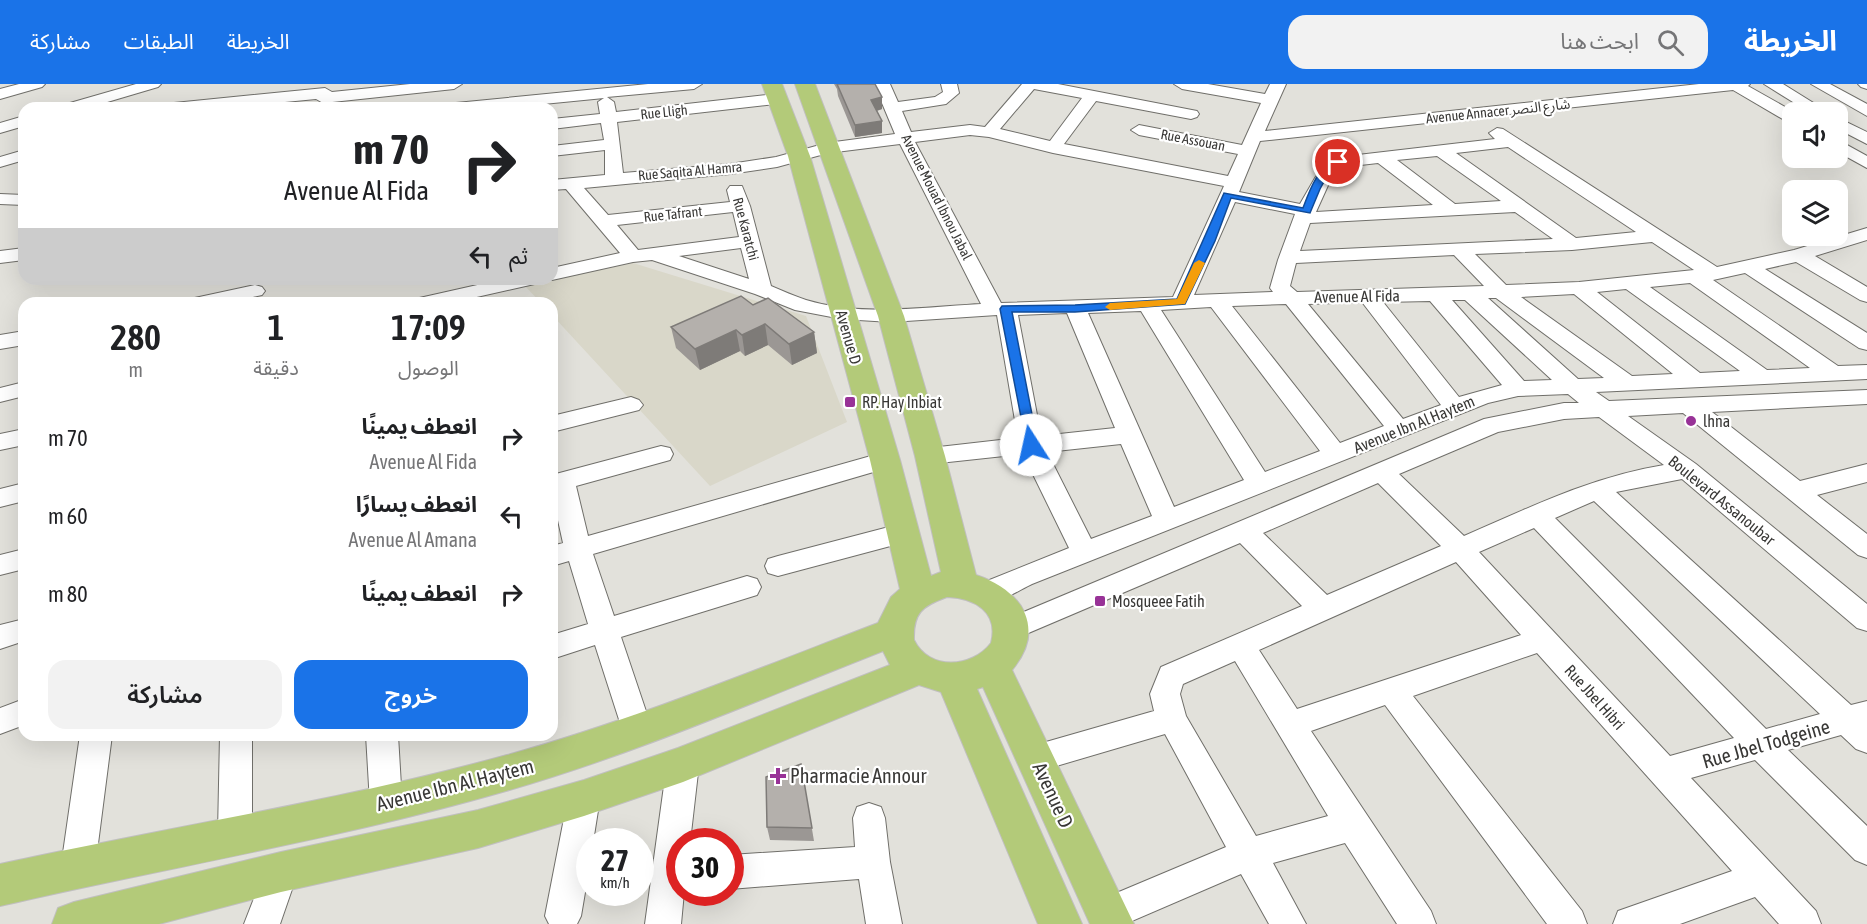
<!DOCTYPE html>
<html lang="ar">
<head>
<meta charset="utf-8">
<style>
  :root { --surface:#fff; --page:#f2f2f2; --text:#202124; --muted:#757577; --accent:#1a73e8 }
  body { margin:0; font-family:"Asap Condensed","Noto Sans Arabic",sans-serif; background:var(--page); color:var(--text); direction:rtl; height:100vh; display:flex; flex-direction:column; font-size:22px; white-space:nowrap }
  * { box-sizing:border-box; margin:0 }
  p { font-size:20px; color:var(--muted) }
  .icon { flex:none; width:33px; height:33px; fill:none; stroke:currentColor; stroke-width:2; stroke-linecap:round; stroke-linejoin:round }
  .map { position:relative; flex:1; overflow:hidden; direction:ltr }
  .sheet { position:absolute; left:18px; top:213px; width:540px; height:444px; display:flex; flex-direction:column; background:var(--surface); border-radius:18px; box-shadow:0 6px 24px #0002; direction:rtl }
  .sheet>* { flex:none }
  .guide { position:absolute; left:18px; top:18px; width:540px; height:183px; border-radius:18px; box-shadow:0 6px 24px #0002; direction:rtl; background:#fff; color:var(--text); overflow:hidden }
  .fabs { position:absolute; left:1782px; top:18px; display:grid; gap:12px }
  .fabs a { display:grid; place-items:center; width:66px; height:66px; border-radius:12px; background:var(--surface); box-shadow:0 6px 24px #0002; font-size:30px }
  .speed { position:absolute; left:576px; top:744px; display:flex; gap:12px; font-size:30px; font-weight:700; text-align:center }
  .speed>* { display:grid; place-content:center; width:78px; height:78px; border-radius:50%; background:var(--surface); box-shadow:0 6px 24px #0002; line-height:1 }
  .speed small { font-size:15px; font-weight:400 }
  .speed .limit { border:9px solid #d22; background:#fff; color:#111 }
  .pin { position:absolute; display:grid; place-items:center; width:51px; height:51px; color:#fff; margin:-26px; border:3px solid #fff; border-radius:50%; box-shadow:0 2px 6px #0007 }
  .me { position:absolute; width:66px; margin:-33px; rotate:350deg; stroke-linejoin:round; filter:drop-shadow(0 0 4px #0008) }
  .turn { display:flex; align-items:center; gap:21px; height:126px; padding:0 30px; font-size:27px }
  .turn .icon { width:78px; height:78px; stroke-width:2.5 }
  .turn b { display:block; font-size:42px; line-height:51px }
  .then { display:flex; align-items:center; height:57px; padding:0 30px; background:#0003; gap:12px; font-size:22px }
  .eta { display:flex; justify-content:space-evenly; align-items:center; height:102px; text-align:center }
  .eta b { font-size:36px; font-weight:600; line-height:42px }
  .primary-button { display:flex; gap:12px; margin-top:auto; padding:12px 30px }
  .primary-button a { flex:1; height:69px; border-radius:18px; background:var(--accent); color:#fff; font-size:24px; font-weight:600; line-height:69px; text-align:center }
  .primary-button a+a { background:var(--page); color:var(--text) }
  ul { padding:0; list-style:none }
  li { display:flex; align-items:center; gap:18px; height:78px; padding:0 30px }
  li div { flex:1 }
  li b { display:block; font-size:22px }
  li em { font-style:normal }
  header { display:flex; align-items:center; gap:36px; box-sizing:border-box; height:84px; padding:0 30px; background:var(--accent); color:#fff }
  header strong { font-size:28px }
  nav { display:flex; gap:33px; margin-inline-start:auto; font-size:21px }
  .search { width:420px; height:54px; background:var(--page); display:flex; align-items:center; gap:15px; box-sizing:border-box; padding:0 21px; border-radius:18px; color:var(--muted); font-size:22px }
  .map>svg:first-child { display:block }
</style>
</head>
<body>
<header>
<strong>الخريطة</strong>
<div class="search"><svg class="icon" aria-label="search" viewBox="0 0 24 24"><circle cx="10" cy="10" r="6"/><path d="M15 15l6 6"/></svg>ابحث هنا</div>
<nav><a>الخريطة</a><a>الطبقات</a><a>مشاركة</a></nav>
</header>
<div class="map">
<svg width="1867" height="840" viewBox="0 0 1867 840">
  <rect width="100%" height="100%" fill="#e2e1db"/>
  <path fill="#d9d7c9" d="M 633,179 L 806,232 L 847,338 L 710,402 L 552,231 L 552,219 L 541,219 L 525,202 Z"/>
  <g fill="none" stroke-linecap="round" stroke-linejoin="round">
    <defs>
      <path id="minor" d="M 19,0 L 45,0 L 42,3 L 0,15 L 0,5 Z
        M 136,0 L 161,0 L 158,3 L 87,24 L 61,24 L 63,21 Z
        M 410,0 L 462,0 L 454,5 L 323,19 L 316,15 L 222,24 L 166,24 L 174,19 L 325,4 L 332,8 Z
        M 648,0 L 702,0 L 694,5 L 607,13 L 614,18 L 616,28 L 776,10 L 784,15 L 776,20 L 617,38 L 623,89 L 730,80 L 776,73 L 827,59 L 895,50 L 874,0 L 890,0 L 898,18 L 935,13 L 943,8 L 941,0 L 957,0 L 959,9 L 946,20 L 902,27 L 911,48 L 970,41 L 985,43 L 1022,0 L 1058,0 L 1197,27 L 1199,30 L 1197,33 L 1191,35 L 1096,17 L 1064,60 L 1228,92 L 1238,70 L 1139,51 L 1131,46 L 1139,41 L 1242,61 L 1261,19 L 1182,5 L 1174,0 L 1208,0 L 1265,10 L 1270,0 L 1286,0 L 1265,47 L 1699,0 L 1750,0 L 1748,2 L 1794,28 L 1792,39 L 1786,37 L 1733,6 L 1260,57 L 1239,108 L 1300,120 L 1315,94 L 1332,74 L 1495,55 L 1489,49 L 1497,44 L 1503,45 L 1717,183 L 1794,166 L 1867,144 L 1867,156 L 1815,172 L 1867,203 L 1867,218 L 1860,216 L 1796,178 L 1765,185 L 1867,249 L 1867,266 L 1859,264 L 1745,189 L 1713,196 L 1838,282 L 1867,281 L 1867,295 L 1596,308 L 1609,317 L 1867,306 L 1867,320 L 1712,328 L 1800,397 L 1867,380 L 1867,398 L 1817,411 L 1867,450 L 1867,474 L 1858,471 L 1683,329 L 1628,332 L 1696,380 L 1867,520 L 1867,547 L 1857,544 L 1682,395 L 1616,408 L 1851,621 L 1867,617 L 1867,669 L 1856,665 L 1841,651 L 1788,666 L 1867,742 L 1867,781 L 1855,776 L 1755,676 L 1691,694 L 1816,827 L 1821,840 L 1779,840 L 1755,813 L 1680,840 L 1613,840 L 1618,827 L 1732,787 L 1537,569 L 1413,612 L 1582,827 L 1587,840 L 1547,840 L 1385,621 L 1311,647 L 1431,827 L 1436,840 L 1397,840 L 1345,759 L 1273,779 L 1306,840 L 1269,840 L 1241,790 L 1125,840 L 1094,840 L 1089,830 L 1095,818 L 1226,763 L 1165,650 L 1036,688 L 1025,684 L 1020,674 L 1025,664 L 1154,627 L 1150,610 L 1161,583 L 1302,522 L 1240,459 L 1012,556 L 1002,553 L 998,545 L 1002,537 L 1484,335 L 1564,319 L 1579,319 L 1568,310 L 1518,312 L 1488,319 L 1032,500 C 1015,508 996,523 977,517 L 973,509 L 977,501 L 1069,464 L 1023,370 L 930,380 L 921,378 L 918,372 L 921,366 L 930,364 L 1018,354 L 997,231 L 891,238 L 842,235 L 795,226 L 755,210 L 652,176 L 633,178 L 552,196 L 548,195 L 552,195 L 552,184 L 620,169 L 566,105 L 552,106 L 552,96 L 605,91 L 605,66 L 552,72 L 552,62 L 604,56 L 601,39 L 552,45 L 552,35 L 600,30 L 598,18 L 604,14 L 503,24 L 448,24 L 456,19 ZM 1034,5 L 1082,14 L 1050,57 L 1000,45 ZM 970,51 L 989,53 L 1053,69 L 1224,102 L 1173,213 L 1001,219 L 915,58 ZM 900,60 L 981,220 C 924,223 861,233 806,216 C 794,212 783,207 771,202 L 750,122 L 742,102 L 730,102 L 727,106 L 730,118 L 608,131 L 584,104 L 730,90 L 777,83 L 828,69 ZM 1508,63 L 1636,148 L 1576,154 L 1456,69 ZM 1437,72 L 1501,117 L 1455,120 L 1397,76 ZM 1378,79 L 1433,121 L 1316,128 L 1330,97 L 1343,83 ZM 1235,118 L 1295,130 L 1278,176 L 1270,204 L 1273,208 L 1194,211 ZM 733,128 L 739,153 L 638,166 L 617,141 ZM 1515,128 L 1553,155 L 1300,167 L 1310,139 ZM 1652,158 L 1694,186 L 1579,198 L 1506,201 L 1475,170 L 1572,166 ZM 741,164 L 749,195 L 679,172 ZM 1454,171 L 1484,202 L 1297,208 L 1290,202 L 1296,179 ZM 1690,199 L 1810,284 L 1767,286 L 1650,203 ZM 1626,205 L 1740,287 L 1700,289 L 1597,208 ZM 1574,210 L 1673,290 L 1632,292 L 1521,213 ZM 1488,214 L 1496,214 L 1604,294 L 1578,295 ZM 1452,216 L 1465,216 L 1552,296 L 1524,297 ZM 1430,217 L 1502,301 L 1459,313 L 1383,218 ZM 1362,218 L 1441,321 L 1403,335 L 1308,220 ZM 1286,220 L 1384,342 L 1340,359 L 1232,222 ZM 1211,223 L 1320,367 L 1265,388 L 1161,226 ZM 1141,227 L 1244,396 L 1174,423 L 1088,229 ZM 1067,229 L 1115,344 L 1041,352 L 1018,231 ZM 1599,333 L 1664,381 C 1591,393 1531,423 1464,452 L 1399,390 L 1498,348 L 1564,335 ZM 1121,360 L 1152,432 L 1091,455 L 1047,368 ZM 1378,399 L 1441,462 L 1327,511 L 1263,449 ZM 1594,417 L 1820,630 L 1766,645 L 1555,434 ZM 1534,444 L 1734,654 L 1670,672 L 1479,468 ZM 1456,478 L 1521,551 L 1297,625 L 1259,566 ZM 1235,577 L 1328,732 L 1256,752 L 1186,632 L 1180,610 L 1183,600 Z
        M 1764,0 L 1783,0 L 1828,28 L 1809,28 Z
        M 1811,0 L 1830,0 L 1867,20 L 1867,32 Z
        M 1858,0 L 1867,0 L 1867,5 L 1861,3 Z
        M 24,32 L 24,42 L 0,49 L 0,39 Z
        M 1838,34 L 1867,48 L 1867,60 L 1838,45 Z
        M 1838,56 L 1867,72 L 1867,84 L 1838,68 Z
        M 24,66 L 24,76 L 0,83 L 0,73 Z
        M 0,110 L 24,111 L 24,121 L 0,120 Z
        M 24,164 L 24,176 L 0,179 L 0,167 Z
        M 504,195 L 542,195 L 539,199 L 450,219 L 412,219 L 415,215 Z
        M 255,201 L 262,203 L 265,207 L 262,211 L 227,219 L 187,219 L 190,215 Z
        M 24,247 L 24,261 L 0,265 L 0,251 Z
        M 24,298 L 24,312 L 0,318 L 0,304 Z
        M 631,313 L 639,316 L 643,321 L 639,326 L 552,348 L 552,332 Z
        M 24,345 L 24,361 L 0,366 L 0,350 Z
        M 661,362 L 670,364 L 673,370 L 670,376 L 576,402 L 588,452 L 885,368 L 894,370 L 897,376 L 894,382 L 593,470 L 614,532 L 747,492 L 757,495 L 761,503 L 757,511 L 621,553 L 653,648 L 649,658 L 638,662 L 627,658 L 623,648 L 595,561 L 552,575 L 552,551 L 588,540 L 569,477 L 552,482 L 552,462 L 563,459 L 552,409 L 552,391 Z
        M 24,399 L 24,417 L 0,423 L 0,405 Z
        M 904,439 L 913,442 L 917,449 L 913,456 L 778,492 L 768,489 L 765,482 L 768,475 L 778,472 Z
        M 24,465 L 24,485 L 0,491 L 0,471 Z
        M 24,535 L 24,557 L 0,565 L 0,541 Z
        M 24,615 L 24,641 L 0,650 L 0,624 Z
        M 80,651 L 112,651 L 95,783 L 90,795 L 78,799 L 66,795 L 61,783 Z
        M 220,651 L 252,651 L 252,749 L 247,760 L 235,765 L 223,760 L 218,749 Z
        M 366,651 L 398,651 L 402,719 L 398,730 L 386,734 L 374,730 L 370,719 Z
        M 683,666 L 694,670 L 699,680 L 690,758 L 680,758 L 680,808 L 684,808 L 681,840 L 645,840 L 667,680 L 672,670 Z
        M 584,699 L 595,703 L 600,714 L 593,758 L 590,758 L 590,779 L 581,832 L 577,840 L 549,840 L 545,832 L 568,714 L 573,703 Z
        M 869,719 L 881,723 L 885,734 L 890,778 L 902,840 L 866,840 L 859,795 L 730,805 L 730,771 L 855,763 L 853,734 L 857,723 Z
        M 281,771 L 293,776 L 298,788 L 280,840 L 244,840 L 269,776 Z"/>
      <path id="major" d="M 762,0 L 782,0 L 810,72 L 900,376 L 931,492 L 941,488 L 915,372 L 878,232 L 795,0 L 815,0 L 904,232 L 945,372 L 976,491 C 1022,506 1047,544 1012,586 L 1134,840 L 1090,840 L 983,603 L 977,605 L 1082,840 L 1038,840 L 941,608 L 919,601 L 683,698 L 584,732 L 478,764 L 281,808 L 159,840 L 52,840 L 58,824 L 74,818 L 281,768 L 478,726 L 584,696 L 678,664 L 890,581 L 883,567 C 758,616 635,670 506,707 C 340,755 168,783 0,822 L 0,780 C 168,743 340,717 507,671 C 633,636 755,586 878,539 L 891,513 L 900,505 L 870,376 L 788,72 ZM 947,513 C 975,514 999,528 991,559 C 972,584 929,587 914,556 C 913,529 922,522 947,513 Z"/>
    </defs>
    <use href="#minor" stroke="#706f6a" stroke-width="2"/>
    <use href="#major" stroke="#c0bfbf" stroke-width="2"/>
    <use href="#minor" fill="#fff" fill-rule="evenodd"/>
    <use href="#major" fill="#b3ca79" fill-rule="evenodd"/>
  </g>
  <path fill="#9b9794" d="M 834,0 L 875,0 L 882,13 L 882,25 L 877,27 L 882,37 L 882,49 L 855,53 L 838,12 L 837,5 Z
    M 753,221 L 814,248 L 817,269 L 792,281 L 768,261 L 745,272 L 740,267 L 700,286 L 676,264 L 671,243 Z
    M 801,680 L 814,757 L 770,756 L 767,743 Z"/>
  <path fill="#7e7b78" d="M 882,13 L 882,25 L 872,28 L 871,16 Z
    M 882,37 L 882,49 L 855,53 L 855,41 Z
    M 765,240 L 768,261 L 745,272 L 742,251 Z
    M 736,246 L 740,267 L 700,286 L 695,265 Z
    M 814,248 L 817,269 L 792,281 L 789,260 Z"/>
  <path fill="#b4b0ac" stroke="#7e7b78" stroke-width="1.5" d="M 837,0 L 875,0 L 882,13 L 871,16 L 882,37 L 855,41 Z
    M 741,212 L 753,221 L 768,214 L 814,248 L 789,260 L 765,240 L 742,251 L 736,246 L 695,265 L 671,243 Z
    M 801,680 L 812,744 L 767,743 L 766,693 Z"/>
  <path fill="#1a73e8" stroke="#114b97" stroke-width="1.5" d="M 1338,75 L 1342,78 L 1331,85 L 1320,105 L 1310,129 L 1231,114 L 1215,157 L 1185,220 L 1075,228 L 1012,228 L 1038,361 L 1036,364 L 1027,364 L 1000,225 L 1002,222 L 1075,221 L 1177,215 L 1224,109 L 1303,124 C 1310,105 1318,82 1338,75 Z"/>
  <path fill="#f59e0b" d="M 1199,176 L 1205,179 L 1185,220 L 1110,226 L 1105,223 L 1110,219 L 1177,215 L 1194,179 Z"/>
  <g fill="#983297" stroke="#fff" stroke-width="2">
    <rect x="844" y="312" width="12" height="12" rx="3"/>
    <circle cx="1691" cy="337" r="6"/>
    <rect x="1094" y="511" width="12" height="12" rx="3"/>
    <path d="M775 683h6v6h6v6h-6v6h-6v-6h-6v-6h6z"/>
  </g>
  <g text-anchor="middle" stroke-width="4.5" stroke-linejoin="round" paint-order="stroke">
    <g font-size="14" fill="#393836" stroke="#fff">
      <text transform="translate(1498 27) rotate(-6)" y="5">Avenue Annacer شارع النصر</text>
      <text transform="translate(664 28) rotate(-6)" y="5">Rue Lligh</text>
      <text transform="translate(1193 56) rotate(11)" y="5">Rue Assouan</text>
      <text transform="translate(690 87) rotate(-5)" y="5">Rue Saqita Al Hamra</text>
      <text transform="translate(937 113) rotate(63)" y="5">Avenue Mouad Ibnou Jabal</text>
      <text transform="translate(673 130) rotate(-6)" y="5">Rue Tafrant</text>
      <text transform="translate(746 145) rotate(75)" y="5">Rue Karatchi</text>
    </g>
    <g font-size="16" fill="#393836" stroke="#fff">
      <text transform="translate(1357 212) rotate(-1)" y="6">Avenue Al Fida</text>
      <text transform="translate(849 253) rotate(74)" y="6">Avenue D</text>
      <text transform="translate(1414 340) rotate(-22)" y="6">Avenue Ibn Al Haytem</text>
      <text transform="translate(1722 416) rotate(39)" y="6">Boulevard Assanoubar</text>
      <text transform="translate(1595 613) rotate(48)" y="6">Rue Jbel Hibri</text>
    </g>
    <g font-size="16" fill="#393836" stroke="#fff" text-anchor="start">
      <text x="862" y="324">RP. Hay Inbiat</text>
      <text x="1703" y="343">lhna</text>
      <text x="1112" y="523">Mosqueee Fatih</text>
    </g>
    <g font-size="20" fill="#393836" stroke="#fff">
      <text transform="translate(1766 660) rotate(-16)" y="7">Rue Jbel Todgeine</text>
      <text transform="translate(455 701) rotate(-14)" y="7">Avenue Ibn Al Haytem</text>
      <text transform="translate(1053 711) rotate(65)" y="7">Avenue D</text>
    </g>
    <g font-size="20" fill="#393836" stroke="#fff" text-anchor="start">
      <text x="790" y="699">Pharmacie Annour</text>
    </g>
  </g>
</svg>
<div class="fabs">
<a><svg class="icon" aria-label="sound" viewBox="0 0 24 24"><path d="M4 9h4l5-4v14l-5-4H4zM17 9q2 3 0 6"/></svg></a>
<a><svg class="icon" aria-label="layers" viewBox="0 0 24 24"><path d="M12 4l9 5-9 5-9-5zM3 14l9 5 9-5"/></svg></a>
</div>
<div class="speed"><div>27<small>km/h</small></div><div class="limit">30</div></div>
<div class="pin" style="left:1338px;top:78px;background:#d93025"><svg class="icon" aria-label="arrive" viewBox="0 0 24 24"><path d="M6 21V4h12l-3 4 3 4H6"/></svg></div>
<svg class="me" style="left:1031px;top:361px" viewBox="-20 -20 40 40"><circle r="19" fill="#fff"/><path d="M0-13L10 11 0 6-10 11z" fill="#1a73e8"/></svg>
<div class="guide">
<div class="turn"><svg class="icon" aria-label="right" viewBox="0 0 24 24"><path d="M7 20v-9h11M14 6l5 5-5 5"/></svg><div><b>70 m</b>Avenue Al Fida</div></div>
<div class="then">ثم<svg class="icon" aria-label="left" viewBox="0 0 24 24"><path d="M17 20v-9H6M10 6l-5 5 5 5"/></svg></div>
</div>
<section class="sheet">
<div class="eta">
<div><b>17:09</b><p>الوصول</p></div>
<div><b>1</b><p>دقيقة</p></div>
<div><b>280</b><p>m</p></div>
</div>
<ul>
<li><svg class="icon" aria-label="right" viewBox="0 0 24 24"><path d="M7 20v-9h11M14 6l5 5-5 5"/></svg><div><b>انعطف يمينًا</b><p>Avenue Al Fida</p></div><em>70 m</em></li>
<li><svg class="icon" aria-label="left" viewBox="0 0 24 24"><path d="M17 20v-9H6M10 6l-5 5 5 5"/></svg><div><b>انعطف يسارًا</b><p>Avenue Al Amana</p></div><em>60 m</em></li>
<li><svg class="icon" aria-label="right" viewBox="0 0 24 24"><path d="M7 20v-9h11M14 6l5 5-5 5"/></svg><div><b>انعطف يمينًا</b></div><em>80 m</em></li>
</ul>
<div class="primary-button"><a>خروج</a><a>مشاركة</a></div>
</section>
</div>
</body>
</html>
